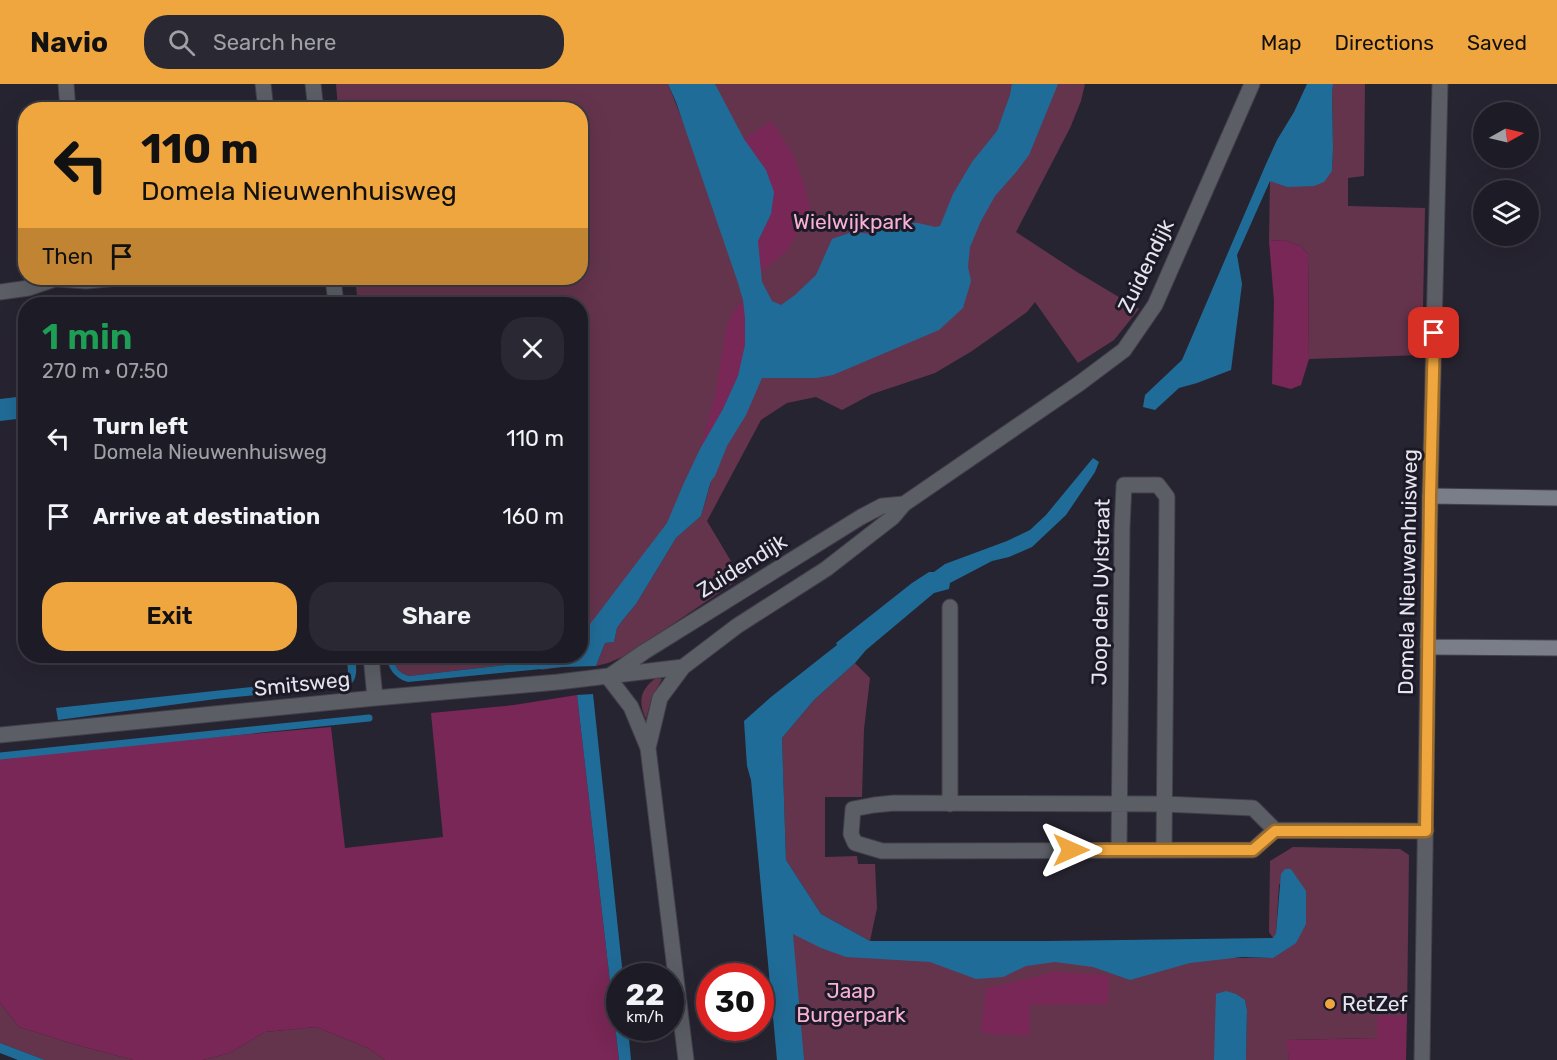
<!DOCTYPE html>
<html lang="en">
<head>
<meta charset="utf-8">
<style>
  :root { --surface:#1d1b25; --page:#2a2832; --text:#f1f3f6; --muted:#a0a1a7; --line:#3b3942; --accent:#f0a63f }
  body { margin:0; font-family:Rubik,sans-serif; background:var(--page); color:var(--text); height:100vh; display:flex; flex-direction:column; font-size:22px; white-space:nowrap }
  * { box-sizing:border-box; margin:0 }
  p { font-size:20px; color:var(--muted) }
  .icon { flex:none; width:33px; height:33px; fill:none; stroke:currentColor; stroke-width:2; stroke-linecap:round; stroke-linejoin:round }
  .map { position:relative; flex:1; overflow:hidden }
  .drawer { position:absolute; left:18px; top:213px; width:570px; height:366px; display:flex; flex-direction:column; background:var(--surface); border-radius:24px; box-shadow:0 6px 24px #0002,0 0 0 2px var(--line) }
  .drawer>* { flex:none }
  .guide { position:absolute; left:18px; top:18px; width:570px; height:183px; border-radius:24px; box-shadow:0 6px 24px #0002,0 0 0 2px var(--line); background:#f0a63f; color:#111; overflow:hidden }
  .needle { width:39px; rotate:82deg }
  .fabs { position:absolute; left:1473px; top:18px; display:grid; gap:12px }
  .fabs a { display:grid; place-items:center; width:66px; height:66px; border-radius:50%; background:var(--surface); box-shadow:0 6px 24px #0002,0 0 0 2px var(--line); font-size:30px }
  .speed { position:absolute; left:606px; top:879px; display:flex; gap:12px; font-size:30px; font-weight:700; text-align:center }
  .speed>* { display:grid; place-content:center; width:78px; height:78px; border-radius:50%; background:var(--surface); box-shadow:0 6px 24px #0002,0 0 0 2px var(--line); line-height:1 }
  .speed small { font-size:15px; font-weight:400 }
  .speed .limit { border:9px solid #d22; background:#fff; color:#111 }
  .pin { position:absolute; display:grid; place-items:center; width:51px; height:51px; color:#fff; margin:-26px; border-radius:12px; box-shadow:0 3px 9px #0006 }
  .me { position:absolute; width:66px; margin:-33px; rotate:90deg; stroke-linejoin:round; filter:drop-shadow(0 0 4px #0008) }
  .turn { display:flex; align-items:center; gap:21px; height:126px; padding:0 24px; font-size:27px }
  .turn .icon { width:78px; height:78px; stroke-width:2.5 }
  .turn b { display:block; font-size:42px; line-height:51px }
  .then { display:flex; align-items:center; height:57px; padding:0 24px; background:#0003; gap:12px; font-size:22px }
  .round { display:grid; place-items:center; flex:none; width:63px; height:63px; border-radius:24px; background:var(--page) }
  .head { display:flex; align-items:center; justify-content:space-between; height:102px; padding:0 24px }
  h1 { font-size:36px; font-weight:600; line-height:45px; color:#1e9e55 }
  .cta { display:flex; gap:12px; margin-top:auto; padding:12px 24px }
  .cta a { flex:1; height:69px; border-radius:24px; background:var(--accent); color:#111; font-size:24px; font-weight:600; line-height:69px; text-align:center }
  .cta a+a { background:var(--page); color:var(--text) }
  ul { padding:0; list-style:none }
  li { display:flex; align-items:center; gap:18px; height:78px; padding:0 24px }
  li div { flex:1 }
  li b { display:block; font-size:22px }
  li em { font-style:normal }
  header { display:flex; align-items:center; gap:36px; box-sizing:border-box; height:84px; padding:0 30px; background:var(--accent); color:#111 }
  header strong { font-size:28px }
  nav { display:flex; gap:33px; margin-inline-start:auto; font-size:21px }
  .search { width:420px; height:54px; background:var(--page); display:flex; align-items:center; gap:15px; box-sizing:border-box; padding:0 21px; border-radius:24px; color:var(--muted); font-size:22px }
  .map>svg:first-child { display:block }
</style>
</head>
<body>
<header>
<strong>Navio</strong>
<div class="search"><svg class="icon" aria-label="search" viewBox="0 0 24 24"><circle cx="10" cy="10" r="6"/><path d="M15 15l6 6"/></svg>Search here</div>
<nav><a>Map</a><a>Directions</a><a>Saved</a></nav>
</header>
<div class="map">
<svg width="1557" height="976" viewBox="0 0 1557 976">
  <rect width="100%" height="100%" fill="#272431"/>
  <path fill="#64344d" d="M 336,0 L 668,0 L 684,40 L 674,0 L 1085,0 L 1081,17 L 1070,44 L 1016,148 L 1077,188 L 1139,225 L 1114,256 L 1078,279 L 1035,218 L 1027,228 L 972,267 L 935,289 L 872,310 L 842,326 L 816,313 L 787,319 L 761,336 L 707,437 L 741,494 L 627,571 L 608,579 L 596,582 L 605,559 L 614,558 L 617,544 L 622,537 L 636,520 L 676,454 L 701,432 L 711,398 L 581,566 L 580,220 L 358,220 L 355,194 L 580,194 L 580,26 L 338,25 Z
    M 1333,0 L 1365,0 L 1364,92 L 1348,94 L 1348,122 L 1425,124 L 1422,271 L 1309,275 L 1308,170 L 1301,162 L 1284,156 L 1269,157 L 1270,96 L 1287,103 L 1332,87 L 1333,64 L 1332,9 Z
    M 393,572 L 576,572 L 568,582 L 541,586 L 542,577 L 409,592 C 397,588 395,583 393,572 Z
    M 855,579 L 870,594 L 864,645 L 862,713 L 825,713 L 825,773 L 857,772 L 858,780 L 875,780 L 877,824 L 870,857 L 821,830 L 786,776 L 782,654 L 814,616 Z
    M 657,593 L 662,595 L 651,616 L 646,635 C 637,616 641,605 657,593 Z
    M 1293,763 L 1400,765 L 1409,771 L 1407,932 L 1378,933 L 1377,954 L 1287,956 L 1289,976 L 1246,976 L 1247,926 L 1245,916 L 1232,976 L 796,976 L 784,827 L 859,862 L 1233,874 L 1273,874 L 1295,792 L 1291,785 L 1279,801 L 1276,849 L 1273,854 L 1269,848 L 1270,777 Z
    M 0,919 L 19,943 L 73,960 L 133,976 L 45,976 L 0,959 Z
    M 316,943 L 368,964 L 385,976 L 203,976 L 230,969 L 265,948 Z"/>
  <path fill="#792756" d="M 771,37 L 792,68 L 803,97 L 810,125 L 788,166 L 760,189 L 758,157 L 771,130 L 744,55 Z
    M 1284,156 L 1301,162 L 1308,170 L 1309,275 L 1301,301 L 1291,305 L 1272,300 L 1274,217 L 1269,157 Z
    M 743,216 C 745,231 747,247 745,262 C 740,300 718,333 700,365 L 715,312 L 726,244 L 733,228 Z
    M 577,611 L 619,976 L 385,976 L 368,964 L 316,943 L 265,948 L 230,969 L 203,976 L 133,976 L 73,960 L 19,943 L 0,919 L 0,672 L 331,643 L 345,764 L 443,753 L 431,629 L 514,621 Z
    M 1053,888 L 1109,891 L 1108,920 L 1030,921 L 1029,952 L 981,949 L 986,905 Z
    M 1377,932 L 1407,932 L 1406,976 L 1289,976 L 1286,956 L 1377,954 Z"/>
  <path fill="#206c98" d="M 668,0 L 715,0 L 744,55 L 766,86 L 774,108 L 771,130 L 758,157 L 762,198 L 772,217 L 781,221 L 795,211 L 816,191 L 832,155 L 852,148 L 871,150 L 900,139 L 918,139 L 935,143 L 940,142 L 953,110 L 972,78 L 997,47 L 1010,11 L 1012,0 L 1058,0 L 1029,71 L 1017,87 L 995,112 L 981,137 L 970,163 L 968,183 L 971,197 L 963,224 L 939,246 L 833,291 L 816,294 L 762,294 L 746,331 L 727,362 L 715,392 L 711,397 L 701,432 L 676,454 L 636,520 L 622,537 L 617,544 L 614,558 L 605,559 L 596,582 L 562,583 L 408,598 C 395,595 388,584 386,572 L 393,572 C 395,583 397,588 409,592 L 567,574 L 570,572 L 580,572 L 581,555 L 584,548 L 667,439 L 683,401 L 700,365 L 723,325 L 738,292 L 745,261 L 745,234 L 743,216 L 738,199 L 676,18 Z
    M 1307,0 L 1333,0 L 1332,9 L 1333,64 L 1332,87 L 1324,98 L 1314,102 L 1287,103 L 1270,97 L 1237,171 L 1242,200 L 1231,286 L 1197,299 L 1179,304 L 1155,326 L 1143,323 L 1145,311 L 1182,276 L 1266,80 L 1277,56 L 1294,28 Z
    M 25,312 L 25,334 L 0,337 L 0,315 Z
    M 1093,374 L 1099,378 L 1095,388 L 1066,431 L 1032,463 L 1009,473 L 992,477 L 950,499 L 949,505 L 934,509 L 866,566 L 855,579 L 814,616 L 782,654 L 786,776 L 821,830 L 870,857 L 1048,857 L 1273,854 L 1276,849 L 1281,790 L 1285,785 L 1291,785 L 1306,807 L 1306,840 L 1296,859 L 1273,874 L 1242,873 L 1190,879 L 1130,896 L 1093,883 L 1055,878 L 1026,882 L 1003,893 L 976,895 L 930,878 L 846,873 L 821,864 L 793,850 L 804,976 L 777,976 L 751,696 L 747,682 L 744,637 L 771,613 L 837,561 L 836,559 L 912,499 L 929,488 L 934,488 L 945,480 L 1007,457 L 1030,446 L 1046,431 Z
    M 347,572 L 355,572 C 356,583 359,594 349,602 L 216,615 L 58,636 L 56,624 L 344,593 L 347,593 L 348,589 Z
    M 593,610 L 623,892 L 620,892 L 620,944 L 628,944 L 631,976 L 619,976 L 577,611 Z
    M 1226,907 L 1236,910 L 1245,916 L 1247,926 L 1246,976 L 1214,976 L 1216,910 Z
    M 0,959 L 45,976 L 18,976 L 0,969 Z"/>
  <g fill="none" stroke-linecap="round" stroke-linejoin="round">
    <path stroke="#206c98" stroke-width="7" d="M 0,672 L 369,634"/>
    <defs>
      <path id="street" d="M 66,0 L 68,26
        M 263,0 L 266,26
        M 313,0 L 316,26
        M 333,194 L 336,220
        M 58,195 L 86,197 L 118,194
        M 0,208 L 29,204 L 58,194
        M 1430,412 L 1440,0
        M 371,572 L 375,614
        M 611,591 L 644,568 L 861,433 L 882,422 L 904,420
        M 608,593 L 631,623 L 648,664 L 686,976
        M 0,651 L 375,614 L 558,598 L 683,583
        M 648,664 L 660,614 L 683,583 L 737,542 L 826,485 L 893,433 L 904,420 L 1080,299 L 1124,266 L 1155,221 L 1252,0
        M 950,720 L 950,523
        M 1275,746 L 1253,724 L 1164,720 L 894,719 L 874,721 L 853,725 L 851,750 L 855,759 L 882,767 L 1253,766 L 1275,746 L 1426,747
        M 1119,766 L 1122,444 L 1124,401 L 1158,401 L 1167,413 L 1164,766
        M 1422,976 L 1428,563"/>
      <path id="secondary" d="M 1557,414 L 1430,412 L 1428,563 L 1557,564"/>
    </defs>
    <use href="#street" stroke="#423f4b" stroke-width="17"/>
    <use href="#secondary" stroke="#423f4b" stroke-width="17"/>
    <use href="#street" stroke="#5b5e65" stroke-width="15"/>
    <use href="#secondary" stroke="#797e88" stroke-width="15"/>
  </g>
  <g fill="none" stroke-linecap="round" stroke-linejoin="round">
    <defs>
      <path id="route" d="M 1071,766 L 1253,766 L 1275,747 L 1426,747 L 1430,412 L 1434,249"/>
    </defs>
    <use href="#route" stroke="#9c6c29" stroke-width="15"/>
    <use href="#route" stroke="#f0a63f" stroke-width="10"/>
  </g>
  <circle fill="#f0a63f" stroke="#1d1a27" stroke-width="2" cx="1330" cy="920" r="6"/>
  <g text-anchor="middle" stroke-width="6" stroke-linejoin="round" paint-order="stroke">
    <g font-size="21" fill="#f8b1d3" stroke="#1d1a27">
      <text x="853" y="145">Wielwijkpark</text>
      <text x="851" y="914">Jaap<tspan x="851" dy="24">Burgerpark</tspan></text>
    </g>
    <g font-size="21" fill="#e6e4ed" stroke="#1d1a27">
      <text transform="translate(1146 182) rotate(-64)" y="7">Zuidendijk</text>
      <text transform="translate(742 482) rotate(-32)" y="7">Zuidendijk</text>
      <text transform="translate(1408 488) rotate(-89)" y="7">Domela Nieuwenhuisweg</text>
      <text transform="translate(1101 508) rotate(-89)" y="7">Joop den Uylstraat</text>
      <text transform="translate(302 600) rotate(-6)" y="7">Smitsweg</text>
    </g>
    <g font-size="21" fill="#e6e4ed" stroke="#1d1a27" text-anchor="start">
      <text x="1342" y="927">RetZef</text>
    </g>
  </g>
</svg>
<div class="fabs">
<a><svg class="needle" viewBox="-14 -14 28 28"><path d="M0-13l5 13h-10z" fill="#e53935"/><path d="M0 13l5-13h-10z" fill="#a0a1a7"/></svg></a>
<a><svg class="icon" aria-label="layers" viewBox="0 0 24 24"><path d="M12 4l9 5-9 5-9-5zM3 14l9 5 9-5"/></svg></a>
</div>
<div class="speed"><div>22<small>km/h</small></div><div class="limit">30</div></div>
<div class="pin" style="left:1434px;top:249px;background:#d93025"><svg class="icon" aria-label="arrive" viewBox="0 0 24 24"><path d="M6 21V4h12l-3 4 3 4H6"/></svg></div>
<svg class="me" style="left:1071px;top:766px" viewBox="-20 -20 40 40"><path d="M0-17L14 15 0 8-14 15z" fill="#f0a63f" stroke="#fff" stroke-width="4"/></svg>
<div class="guide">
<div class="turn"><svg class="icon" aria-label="left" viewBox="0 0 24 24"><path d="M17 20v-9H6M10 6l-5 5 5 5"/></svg><div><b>110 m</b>Domela Nieuwenhuisweg</div></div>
<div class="then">Then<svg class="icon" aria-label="arrive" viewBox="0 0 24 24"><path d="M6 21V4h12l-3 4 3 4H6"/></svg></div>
</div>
<section class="drawer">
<div class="head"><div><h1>1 min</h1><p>270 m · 07:50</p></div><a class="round"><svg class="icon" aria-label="close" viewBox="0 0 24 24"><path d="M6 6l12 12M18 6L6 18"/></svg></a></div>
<ul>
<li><svg class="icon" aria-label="left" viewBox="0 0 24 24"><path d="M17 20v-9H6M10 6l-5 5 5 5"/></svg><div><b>Turn left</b><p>Domela Nieuwenhuisweg</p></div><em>110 m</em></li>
<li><svg class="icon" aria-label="arrive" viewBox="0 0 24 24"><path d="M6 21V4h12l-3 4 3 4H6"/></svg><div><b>Arrive at destination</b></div><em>160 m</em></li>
</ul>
<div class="cta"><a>Exit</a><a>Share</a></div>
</section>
</div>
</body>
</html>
